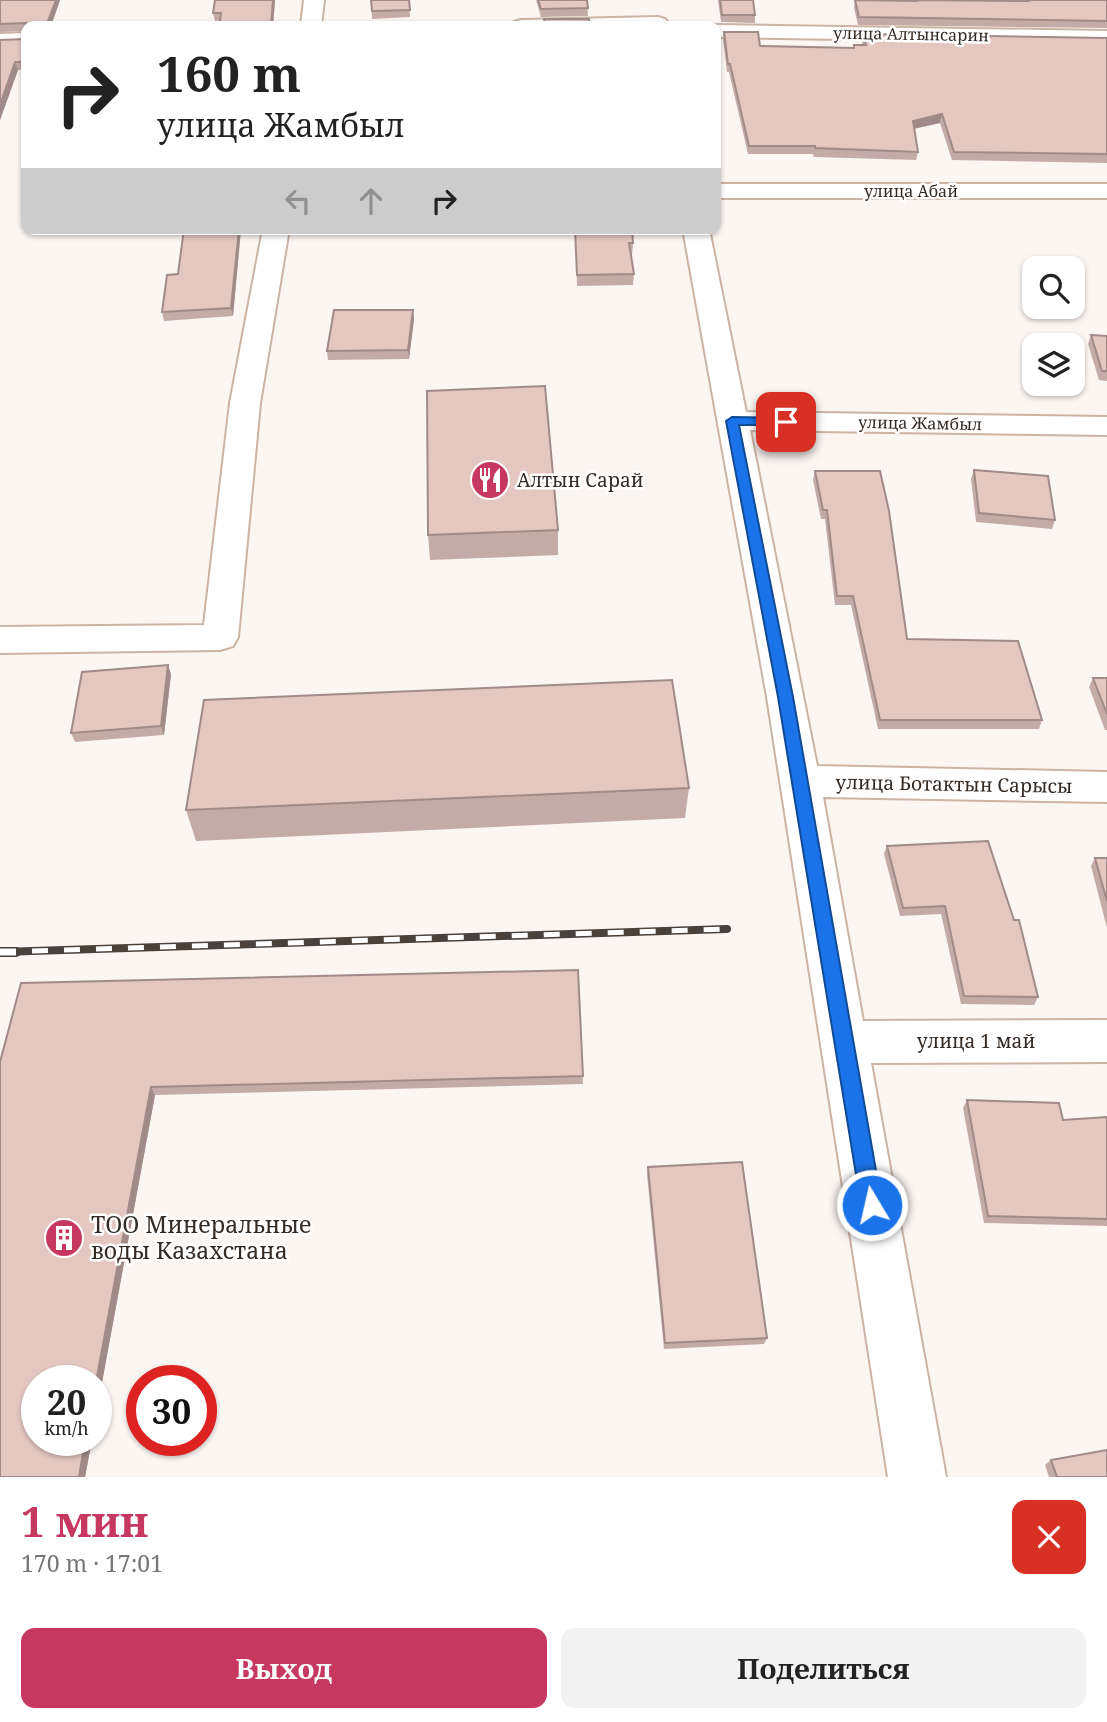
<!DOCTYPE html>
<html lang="ru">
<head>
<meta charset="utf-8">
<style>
  :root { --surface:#fff; --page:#f2f2f2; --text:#222; --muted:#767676; --accent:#c73861 }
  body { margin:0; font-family:"Noto Serif",serif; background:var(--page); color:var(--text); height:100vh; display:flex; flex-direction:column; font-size:26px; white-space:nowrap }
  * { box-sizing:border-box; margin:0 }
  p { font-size:23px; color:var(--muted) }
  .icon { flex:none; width:38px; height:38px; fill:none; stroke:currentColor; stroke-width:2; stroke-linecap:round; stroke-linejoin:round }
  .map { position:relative; height:1477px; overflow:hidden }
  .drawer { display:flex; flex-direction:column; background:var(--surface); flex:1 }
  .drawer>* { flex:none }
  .banner { position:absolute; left:21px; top:21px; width:700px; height:214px; border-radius:14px; box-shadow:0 2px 5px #0004; background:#fff; color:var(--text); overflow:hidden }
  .fabs { position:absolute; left:1022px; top:256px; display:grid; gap:14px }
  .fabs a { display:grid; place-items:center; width:63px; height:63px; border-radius:14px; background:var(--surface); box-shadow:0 2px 5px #0004; font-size:35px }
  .speed { position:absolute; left:21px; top:1365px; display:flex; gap:14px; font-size:35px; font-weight:700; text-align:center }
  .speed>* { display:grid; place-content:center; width:91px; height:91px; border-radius:50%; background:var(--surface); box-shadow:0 2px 5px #0004; line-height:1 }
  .speed small { font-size:18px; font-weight:400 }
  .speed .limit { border:10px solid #d22; background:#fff; color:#111 }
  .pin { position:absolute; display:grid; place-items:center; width:60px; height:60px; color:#fff; margin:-30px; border-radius:14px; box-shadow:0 4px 10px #0006 }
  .me { position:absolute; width:77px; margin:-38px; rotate:351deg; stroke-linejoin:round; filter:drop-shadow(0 0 5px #0008) }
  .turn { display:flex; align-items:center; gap:24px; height:147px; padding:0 21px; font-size:32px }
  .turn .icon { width:91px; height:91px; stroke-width:2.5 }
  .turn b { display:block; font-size:49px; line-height:60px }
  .lanes { display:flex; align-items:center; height:66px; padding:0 21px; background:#0003; justify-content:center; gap:35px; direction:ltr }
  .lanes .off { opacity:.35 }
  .round { display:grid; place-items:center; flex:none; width:74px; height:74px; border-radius:14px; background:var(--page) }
  .head { display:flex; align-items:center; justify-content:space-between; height:119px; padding:0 21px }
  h1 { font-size:42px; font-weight:700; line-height:52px; color:var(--accent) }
  .action { display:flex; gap:14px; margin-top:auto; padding:14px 21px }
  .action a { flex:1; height:80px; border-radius:14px; background:var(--accent); color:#fff; font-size:28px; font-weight:700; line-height:80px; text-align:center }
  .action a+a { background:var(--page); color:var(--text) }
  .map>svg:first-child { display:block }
</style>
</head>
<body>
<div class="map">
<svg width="1107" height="1477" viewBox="0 0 1107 1477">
  <rect width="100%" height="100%" fill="#fcf6f3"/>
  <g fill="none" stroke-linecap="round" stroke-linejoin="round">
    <defs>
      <path id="minor" d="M 304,0 L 324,0 L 321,26 L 301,26 Z
        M 658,17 L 665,19 L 668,23 L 666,26 L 511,26 L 514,22 L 521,20 Z
        M 716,25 L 1107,31 L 1107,43 L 716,37 L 716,26 L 710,26 Z
        M 26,33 L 26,45 L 0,46 L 0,34 Z
        M 716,184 L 1107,184 L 1107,198 L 716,198 Z
        M 263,229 L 289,229 L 260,403 L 238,637 L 233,646 L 220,650 L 0,653 L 0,627 L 204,625 L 230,403 Z
        M 683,229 L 709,229 L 746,412 L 1107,417 L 1107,435 L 750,430 L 817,766 L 1107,772 L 1107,802 L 823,797 L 863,1021 L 1107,1020 L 1107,1062 L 871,1063 L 946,1477 L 888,1477 L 767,697 Z"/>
    </defs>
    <use href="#minor" stroke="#ccb4a5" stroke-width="4"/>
    <use href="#minor" fill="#fff" fill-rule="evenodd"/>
    <defs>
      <path id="rail-far1" d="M 0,952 L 727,929"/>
      <path id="rail" d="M 0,952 L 16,952"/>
    </defs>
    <use href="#rail-far1" stroke="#4a413b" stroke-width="8"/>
    <use href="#rail" stroke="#4a413b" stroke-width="10"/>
    <use href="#rail-far1" stroke="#fff" stroke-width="5" stroke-dasharray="16" stroke-linecap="butt"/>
    <use href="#rail" stroke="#fff" stroke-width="7" stroke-dasharray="20" stroke-linecap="butt"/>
  </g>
  <path fill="#c5aba7" d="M 0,0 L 60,0 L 51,26 L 26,26 L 26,70 L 18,70 L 0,120 L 0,40 L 26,39 L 26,31 L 0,32 Z
    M 275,0 L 273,26 L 219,26 L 220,20 L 215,21 L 213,13 Z
    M 371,0 L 409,0 L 410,17 L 372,19 Z
    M 536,0 L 587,0 L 588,16 L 541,17 Z
    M 718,0 L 753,0 L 755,15 L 755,23 L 721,22 Z
    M 855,0 L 912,1 L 912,0 L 1107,0 L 1107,28 L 858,25 L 854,8 Z
    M 724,32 L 760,46 L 853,48 L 854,45 L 862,45 L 862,42 L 863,34 L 1107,38 L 1107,163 L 952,160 L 940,123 L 914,129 L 918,152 L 916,160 L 814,157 L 813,154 L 748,154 L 729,72 L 727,72 L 723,40 Z
    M 184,229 L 241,229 L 233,316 L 164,321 L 162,312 L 178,274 Z
    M 575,229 L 632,229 L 633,243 L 632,255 L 631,255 L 634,274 L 633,285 L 577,286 Z
    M 414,319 L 409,359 L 328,360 L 327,351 Z
    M 1091,335 L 1107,336 L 1107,381 L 1099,380 L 1088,344 Z
    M 974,470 L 1055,520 L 1052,529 L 976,522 L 971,479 Z
    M 815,471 L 907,639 L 1042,720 L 1039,729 L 878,729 L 851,605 L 835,605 L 825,519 L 821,519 L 813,480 Z
    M 558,530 L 558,555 L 430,560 L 428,535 Z
    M 171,674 L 164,735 L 75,742 L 71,733 Z
    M 1093,678 L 1107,678 L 1107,730 L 1105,730 L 1089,687 Z
    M 689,788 L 685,818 L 196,841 L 186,810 Z
    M 887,846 L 1038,997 L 1034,1005 L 961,1004 L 941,914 L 900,916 L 884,854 Z
    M 1095,858 L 1107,858 L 1107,928 L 1091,866 Z
    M 578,970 L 583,1084 L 155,1095 L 96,1415 L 96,1381 L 37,1381 L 37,1440 L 92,1440 L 85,1477 L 0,1477 L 0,1062 L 21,983 Z
    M 967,1100 L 1063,1120 L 1107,1117 L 1107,1226 L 984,1223 L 963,1108 Z
    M 648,1167 L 767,1338 L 764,1344 L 664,1349 L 647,1174 Z
    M 1051,1460 L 1107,1477 L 1049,1477 L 1045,1465 Z"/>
  <path fill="#a08b88" d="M 56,0 L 60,0 L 51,26 L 46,26 Z
    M 273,0 L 275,0 L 273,26 L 271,26 Z
    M 15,62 L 18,70 L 0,120 L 0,105 Z
    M 942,114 L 940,123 L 912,129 L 913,121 Z
    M 239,229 L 241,229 L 233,316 L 231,308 Z
    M 413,310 L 414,319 L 409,359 L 408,350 Z
    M 168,665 L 171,674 L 164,735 L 161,726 Z
    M 151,1087 L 155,1095 L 96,1415 L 96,1382 Z
    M 85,1440 L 92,1440 L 85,1477 L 79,1477 Z"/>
  <path fill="#e5c7c2" stroke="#a08b88" stroke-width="2" d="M 0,0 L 56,0 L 46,26 L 26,26 L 26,62 L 15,62 L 0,105 L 0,40 L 26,39 L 26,23 L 0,24 Z
    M 215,0 L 273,0 L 271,26 L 219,26 L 221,13 L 213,13 Z
    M 371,0 L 409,0 L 410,10 L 372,11 Z
    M 538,0 L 587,0 L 588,8 L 541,9 Z
    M 720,0 L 753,0 L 755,15 L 722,15 Z
    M 855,0 L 916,1 L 915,0 L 1028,1 L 1027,0 L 1107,0 L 1107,21 L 859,17 Z
    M 544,19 L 589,19 L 590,26 L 546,26 Z
    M 724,32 L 758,32 L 760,46 L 854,48 L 854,45 L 866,45 L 863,34 L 1107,38 L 1107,154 L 954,152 L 942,114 L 913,121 L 918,152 L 815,148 L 815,146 L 749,146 L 730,64 L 728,64 Z
    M 184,229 L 239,229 L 231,308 L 162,312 L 167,275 L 178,274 Z
    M 575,229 L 632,229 L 633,243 L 629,243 L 634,274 L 577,275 Z
    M 334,310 L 413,310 L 408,350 L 327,351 Z
    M 1091,335 L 1107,336 L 1107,371 L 1102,371 Z
    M 545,386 L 558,530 L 428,535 L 427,391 Z
    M 974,470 L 1048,476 L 1055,520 L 979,513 Z
    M 815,471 L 880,471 L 889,511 L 907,639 L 1018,641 L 1042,720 L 880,720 L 853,596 L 837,596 L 827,510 L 823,510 Z
    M 168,665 L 161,726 L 71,733 L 82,672 Z
    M 1093,678 L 1107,678 L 1107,714 Z
    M 672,680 L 689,788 L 186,810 L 204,700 Z
    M 988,841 L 1014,920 L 1019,920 L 1038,997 L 964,996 L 945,906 L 903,908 L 887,846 Z
    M 1095,858 L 1107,858 L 1107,901 Z
    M 578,970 L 583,1076 L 151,1087 L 96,1382 L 96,1381 L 37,1381 L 37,1440 L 85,1440 L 79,1477 L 0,1477 L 0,1062 L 21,983 Z
    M 967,1100 L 1059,1103 L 1063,1120 L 1107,1117 L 1107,1219 L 988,1216 Z
    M 742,1162 L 767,1338 L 665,1343 L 648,1167 Z
    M 1107,1450 L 1107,1477 L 1057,1477 L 1051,1460 Z"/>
  <path fill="#1a73e8" stroke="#114b97" stroke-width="2" d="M 732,417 L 786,418 L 792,422 L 786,425 L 739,425 L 793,697 L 882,1205 L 879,1212 L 872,1215 L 864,1212 L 861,1205 L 778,697 L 726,421 Z"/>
  <defs>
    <symbol id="restaurant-disc" viewBox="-11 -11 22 22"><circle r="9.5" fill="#c73861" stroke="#fff"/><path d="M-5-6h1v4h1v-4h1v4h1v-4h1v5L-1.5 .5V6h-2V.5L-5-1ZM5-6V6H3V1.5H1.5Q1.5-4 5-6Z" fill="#fff"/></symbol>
    <symbol id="building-disc" viewBox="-11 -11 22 22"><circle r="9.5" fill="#c73861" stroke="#fff"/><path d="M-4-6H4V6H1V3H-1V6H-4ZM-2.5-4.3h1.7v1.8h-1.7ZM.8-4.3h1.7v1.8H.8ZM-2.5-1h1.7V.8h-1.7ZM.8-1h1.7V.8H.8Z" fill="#fff"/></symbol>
  </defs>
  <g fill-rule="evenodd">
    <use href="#restaurant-disc" x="468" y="458" width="44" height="44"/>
    <use href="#building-disc" x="42" y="1216" width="44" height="44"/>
  </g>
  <g text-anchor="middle" stroke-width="5" stroke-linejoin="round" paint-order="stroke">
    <g font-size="16" fill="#352b25" stroke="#fff">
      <text transform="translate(911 34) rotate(1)" y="6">улица Алтынсарин</text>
      <text x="911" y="197">улица Абай</text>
      <text transform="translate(920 423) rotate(1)" y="6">улица Жамбыл</text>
    </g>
    <g font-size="19" fill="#352b25" stroke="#fff" text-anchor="start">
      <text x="517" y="487">Алтын Сарай</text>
    </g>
    <g font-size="19" fill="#352b25" stroke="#fff">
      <text transform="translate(954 784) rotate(1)" y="7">улица Ботактын Сарысы</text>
      <text x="976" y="1048">улица 1 май</text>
    </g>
    <g font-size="23" fill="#352b25" stroke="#fff" text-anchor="start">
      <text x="91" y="1233">ТОО Минеральные<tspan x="91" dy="26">воды Казахстана</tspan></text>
    </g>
  </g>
</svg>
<div class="fabs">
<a><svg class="icon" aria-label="search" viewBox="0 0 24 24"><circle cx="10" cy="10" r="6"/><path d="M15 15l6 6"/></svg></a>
<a><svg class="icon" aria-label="layers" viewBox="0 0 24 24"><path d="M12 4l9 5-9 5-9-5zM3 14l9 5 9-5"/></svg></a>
</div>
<div class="speed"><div>20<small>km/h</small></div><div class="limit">30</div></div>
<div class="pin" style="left:786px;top:422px;background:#d93025"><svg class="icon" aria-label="arrive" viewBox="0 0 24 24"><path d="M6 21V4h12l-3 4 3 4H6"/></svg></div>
<svg class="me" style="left:872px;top:1205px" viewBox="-20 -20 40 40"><circle r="17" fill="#1a73e8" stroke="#fff" stroke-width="3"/><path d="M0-11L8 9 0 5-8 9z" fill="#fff"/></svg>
<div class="banner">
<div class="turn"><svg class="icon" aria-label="right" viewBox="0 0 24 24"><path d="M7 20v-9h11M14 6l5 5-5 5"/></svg><div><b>160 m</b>улица Жамбыл</div></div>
<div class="lanes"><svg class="icon off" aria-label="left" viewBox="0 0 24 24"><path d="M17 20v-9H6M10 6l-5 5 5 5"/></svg><svg class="icon off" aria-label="ahead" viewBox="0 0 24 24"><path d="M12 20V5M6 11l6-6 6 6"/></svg><svg class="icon" aria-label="right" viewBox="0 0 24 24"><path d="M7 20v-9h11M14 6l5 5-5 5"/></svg></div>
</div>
</div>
<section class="drawer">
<div class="head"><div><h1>1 мин</h1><p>170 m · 17:01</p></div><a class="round" style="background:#d93025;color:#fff"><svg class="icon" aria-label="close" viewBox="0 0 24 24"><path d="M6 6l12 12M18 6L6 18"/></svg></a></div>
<div class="action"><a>Выход</a><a>Поделиться</a></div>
</section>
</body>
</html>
